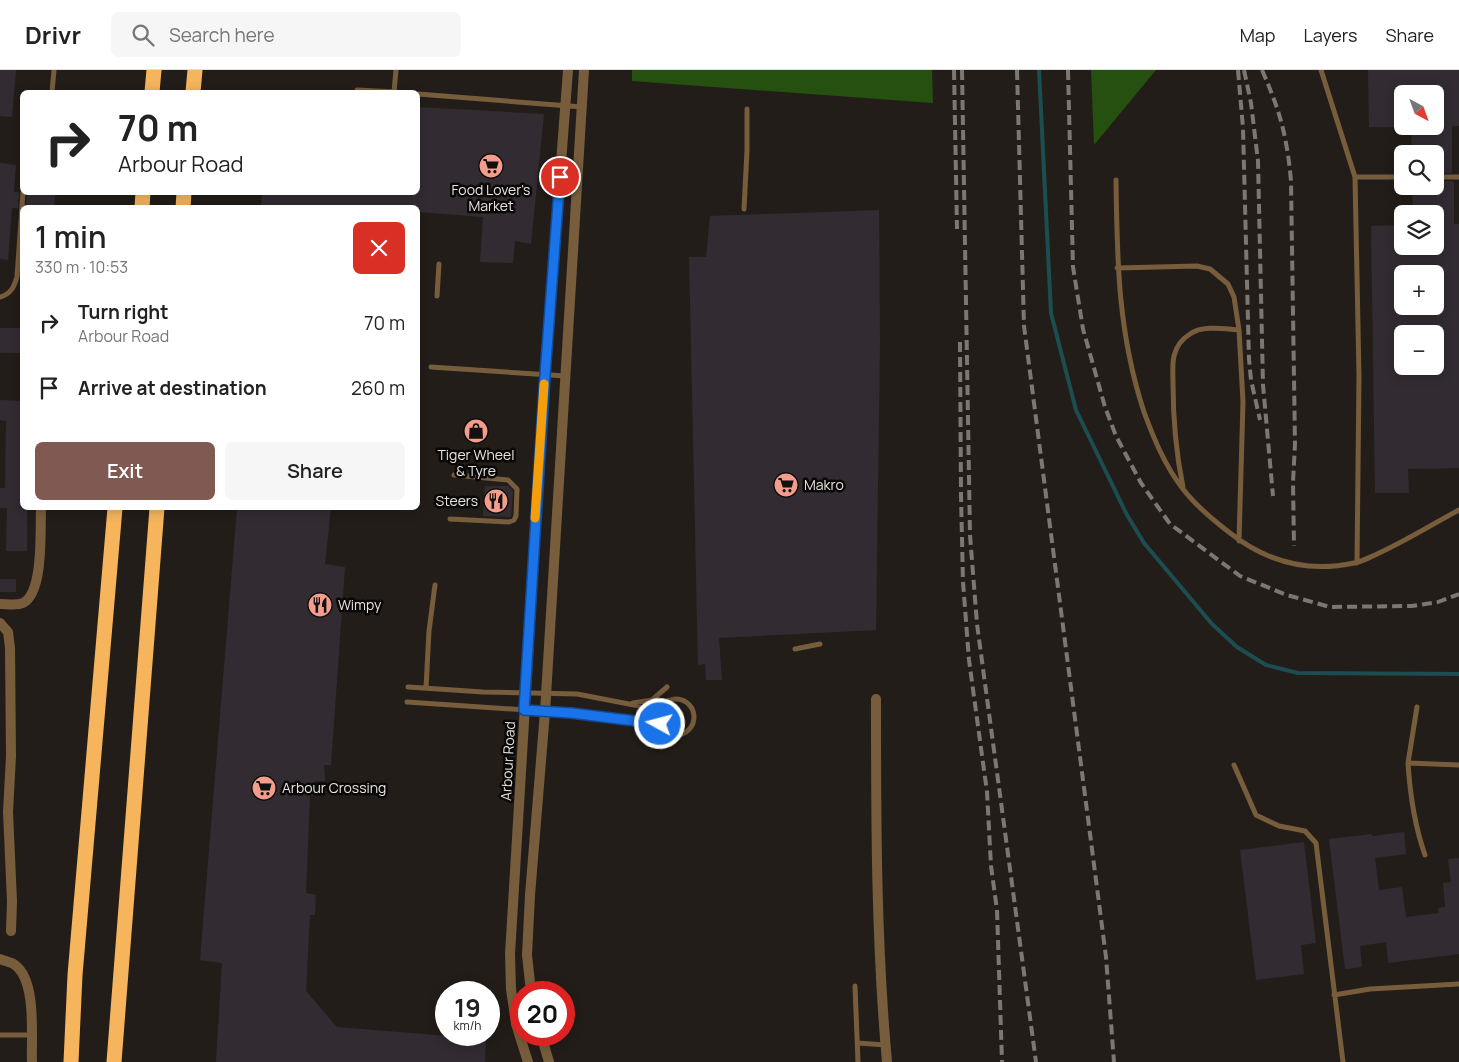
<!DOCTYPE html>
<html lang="en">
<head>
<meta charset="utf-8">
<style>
  :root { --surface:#fff; --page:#f6f6f6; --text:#222; --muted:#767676; --line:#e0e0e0; --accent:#805952 }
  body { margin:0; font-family:Manrope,sans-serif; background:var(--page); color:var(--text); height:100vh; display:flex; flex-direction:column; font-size:19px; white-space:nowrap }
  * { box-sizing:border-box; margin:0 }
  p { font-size:16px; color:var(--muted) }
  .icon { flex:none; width:28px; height:28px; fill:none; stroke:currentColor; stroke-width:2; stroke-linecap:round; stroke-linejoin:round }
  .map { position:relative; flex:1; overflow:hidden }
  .panel { position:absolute; left:20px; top:135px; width:400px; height:305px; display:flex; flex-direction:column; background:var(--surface); border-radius:8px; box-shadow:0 2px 12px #0003 }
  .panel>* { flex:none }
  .banner { position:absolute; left:20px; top:20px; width:400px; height:105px; border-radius:8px; box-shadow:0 2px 12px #0003; background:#fff; color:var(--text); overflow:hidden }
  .needle { width:32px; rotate:139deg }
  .controls { position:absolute; left:1394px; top:15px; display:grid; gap:10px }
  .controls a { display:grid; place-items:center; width:50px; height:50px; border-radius:8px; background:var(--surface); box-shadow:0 2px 12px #0003; font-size:25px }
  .speed { position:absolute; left:435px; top:911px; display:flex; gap:10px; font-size:25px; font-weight:700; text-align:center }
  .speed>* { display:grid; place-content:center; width:65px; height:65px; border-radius:50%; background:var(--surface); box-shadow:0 2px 12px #0003; line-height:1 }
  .speed small { font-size:12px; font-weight:400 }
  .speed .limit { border:8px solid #d22; background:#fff; color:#111 }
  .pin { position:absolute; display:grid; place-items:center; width:42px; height:42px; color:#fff; margin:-21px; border:2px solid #fff; border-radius:50%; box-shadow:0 1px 5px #0007 }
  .me { position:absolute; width:55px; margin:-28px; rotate:277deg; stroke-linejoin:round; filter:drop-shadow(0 0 4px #0008) }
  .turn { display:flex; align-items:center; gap:18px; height:105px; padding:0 15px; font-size:22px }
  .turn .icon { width:65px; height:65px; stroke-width:2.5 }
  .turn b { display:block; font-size:35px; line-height:42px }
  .round { display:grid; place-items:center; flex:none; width:52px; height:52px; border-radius:8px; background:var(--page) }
  .overview { display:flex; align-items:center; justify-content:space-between; height:85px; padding:0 15px }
  h1 { font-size:30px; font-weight:600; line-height:38px }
  .action { display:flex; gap:10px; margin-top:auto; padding:10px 15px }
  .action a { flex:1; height:58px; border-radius:8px; background:var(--accent); color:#fff; font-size:20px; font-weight:600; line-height:58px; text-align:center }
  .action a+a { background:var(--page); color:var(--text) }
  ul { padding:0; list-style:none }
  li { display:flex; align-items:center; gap:15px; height:65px; padding:0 15px }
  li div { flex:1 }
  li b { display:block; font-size:19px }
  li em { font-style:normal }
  header { display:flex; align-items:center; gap:30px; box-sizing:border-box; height:70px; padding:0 25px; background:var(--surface); border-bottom:1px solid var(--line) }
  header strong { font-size:24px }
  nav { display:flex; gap:28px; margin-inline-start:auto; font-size:18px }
  .search { width:350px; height:45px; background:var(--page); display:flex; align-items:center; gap:12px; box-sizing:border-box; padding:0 18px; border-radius:8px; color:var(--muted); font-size:19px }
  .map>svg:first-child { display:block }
</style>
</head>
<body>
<header>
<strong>Drivr</strong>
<div class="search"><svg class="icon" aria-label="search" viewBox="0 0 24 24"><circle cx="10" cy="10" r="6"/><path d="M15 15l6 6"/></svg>Search here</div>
<nav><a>Map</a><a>Layers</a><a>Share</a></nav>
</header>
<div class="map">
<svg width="1459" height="992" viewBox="0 0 1459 992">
  <rect width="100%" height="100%" fill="#231d19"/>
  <path fill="#265010" d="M 632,0 L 932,0 L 933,33 L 632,11 Z
    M 1091,0 L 1156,0 L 1094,75 Z"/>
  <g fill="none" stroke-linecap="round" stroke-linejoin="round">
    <path stroke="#1c4d51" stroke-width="4" d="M 1039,0 L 1051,243 L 1076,340 L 1127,445 L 1144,473 L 1212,554 L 1237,577 L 1266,595 L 1298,603 L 1459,604"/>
  </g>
  <path fill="#322c32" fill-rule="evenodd" d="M 0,0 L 16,0 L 12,47 L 0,46 Z
    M 1368,0 L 1459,0 L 1459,56 L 1452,56 L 1452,103 L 1435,103 L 1435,84 L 1412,84 L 1411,56 L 1435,56 L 1435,24 L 1402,24 L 1402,57 L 1369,57 Z
    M 418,37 L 544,44 L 531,174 L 515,171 L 513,193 L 480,192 L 483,147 L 418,142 L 418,138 L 261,138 L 262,122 L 418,122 Z
    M 0,93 L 16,95 L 14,122 L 19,122 L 18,138 L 12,138 L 8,190 L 0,189 Z
    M 1435,111 L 1452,111 L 1454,113 L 1454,154 L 1459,154 L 1459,398 L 1408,399 L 1409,423 L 1375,423 L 1371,156 L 1402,155 L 1402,176 L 1435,176 L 1435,144 L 1413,144 L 1412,116 L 1435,116 ZM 1402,204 L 1435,204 L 1435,236 L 1402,236 ZM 1402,264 L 1435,264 L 1435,296 L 1402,296 Z
    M 27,122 L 55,124 L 54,138 L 26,138 Z
    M 879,140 L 880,271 L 876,560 L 719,568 L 722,610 L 706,610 L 705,594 L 698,595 L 689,187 L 706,187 L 710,146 Z
    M 0,258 L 22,258 L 22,283 L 0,283 Z
    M 0,330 L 22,331 L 22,438 L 27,438 L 27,481 L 6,481 L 7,438 L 0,438 L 0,418 L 5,418 L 6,351 L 0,350 Z
    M 485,416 L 508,416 L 513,421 L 511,447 L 483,446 Z
    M 237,438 L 331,438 L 325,494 L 345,497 L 331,695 L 324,695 L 325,711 L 315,711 L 313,725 L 310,725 L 306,823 L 316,825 L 315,845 L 310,845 L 306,921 L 337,957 L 486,969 L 485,992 L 216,992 L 222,893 L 200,890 Z
    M 0,509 L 16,509 L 16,522 L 0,522 Z
    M 1404,762 L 1406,784 L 1375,788 L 1379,820 L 1402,817 L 1406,847 L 1439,843 L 1438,838 L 1445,837 L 1443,813 L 1451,812 L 1448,789 L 1459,788 L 1459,884 L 1388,893 L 1386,872 L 1360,876 L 1362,897 L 1345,899 L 1329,769 L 1372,764 L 1372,766 Z
    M 1304,772 L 1316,873 L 1301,875 L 1304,904 L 1256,910 L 1240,780 Z"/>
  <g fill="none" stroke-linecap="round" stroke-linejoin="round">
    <path stroke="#775d3c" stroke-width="5" d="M 1321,0 L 1355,107 L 1359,306 L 1357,493
      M 357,20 L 397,22
      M 52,22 L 54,0
      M 394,22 L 396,0
      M 418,24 L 582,37
      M 1355,107 L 1402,107
      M 1435,107 L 1459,107
      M 1116,110 C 1117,191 1118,263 1144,342 C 1154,369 1165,396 1183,419 C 1196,436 1213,450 1230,463 C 1267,492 1308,503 1354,493 C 1361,492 1368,488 1375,485 C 1404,472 1431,455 1459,440
      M 744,139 L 747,81 L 747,39
      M 1117,198 L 1197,196 L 1210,199 L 1228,214 L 1234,227 L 1239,260
      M 437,226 L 439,194
      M 0,227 C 11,224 14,217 17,207 L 23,122
      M 431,297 L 566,306
      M 1183,417 C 1176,383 1173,348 1173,313 C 1173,304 1172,295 1174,286 C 1176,277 1182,269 1190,264 C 1203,255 1224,259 1239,260 L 1243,332 L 1239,471
      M 450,449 L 509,452 L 514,450 L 516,446 L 517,419 L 508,410 L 454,405
      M 795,579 L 820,574
      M 408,617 L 483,622 L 577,624 L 660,640
      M 426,618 L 429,561 L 435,515
      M658 647a18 18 0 1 1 36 0a18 18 0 1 1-36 0Z
      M 407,632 L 571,643 L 660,654
      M 633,633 L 652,630 L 667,617
      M 1417,637 L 1408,693 L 1459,695
      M 1408,693 C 1410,725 1414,754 1425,785
      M 1234,695 L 1256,745 L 1279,756 L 1305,761 L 1316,773 L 1343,992
      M 855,916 L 858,992
      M 1334,925 L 1370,919 L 1459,914
      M 0,965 L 31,965
      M 858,973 L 885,975"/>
    <path stroke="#775d3c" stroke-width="10" d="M 0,534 C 7,534 16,536 23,533 C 44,523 40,459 41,438
      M 0,553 L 8,562 L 10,578 L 11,686 L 8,742 L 12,831 L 11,861
      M 876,629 C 876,750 876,871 887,992
      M 0,889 C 4,891 11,892 15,895 C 37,911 31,967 32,992
      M 531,922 L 527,885 L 530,825 L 545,642 L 584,0
      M 541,965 L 549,992
      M 528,992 L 516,954 L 511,919 L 510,884 L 545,305 L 568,0"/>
    <path stroke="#f6b55c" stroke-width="15" d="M 152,22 L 154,0
      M 193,22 L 195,0
      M 142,138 L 143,122
      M 183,138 L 184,122
      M 71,992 L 75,905 L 115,438
      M 114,992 L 157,438"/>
    <path stroke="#7c7773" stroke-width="4" stroke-dasharray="10 5" stroke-linecap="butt" d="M 954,0 L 957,159
      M 962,0 L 970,465 L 977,554 L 1036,992
      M 1017,0 L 1024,256 L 1106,887 L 1114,992
      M 1068,0 L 1073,197 L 1083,259 L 1105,337 L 1116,366 L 1141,413 L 1170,454 L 1240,506 L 1287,525 L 1330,537 L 1412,536 L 1438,532 L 1459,524
      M 1238,0 L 1243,58 L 1249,289 L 1251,310 L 1260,350
      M 1244,0 L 1251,33 L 1258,91 L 1263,315 L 1273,426
      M 1262,0 C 1280,41 1287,66 1291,111 L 1295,374 L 1293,412 L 1294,476
      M 960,272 L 961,425 L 963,512 L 969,590 L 987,722 L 991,796 L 997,840 L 1002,992"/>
  </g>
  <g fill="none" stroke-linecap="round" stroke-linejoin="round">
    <defs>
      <path id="route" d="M 560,107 L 545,305 L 524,640 L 571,643 L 660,654"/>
    </defs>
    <use href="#route" stroke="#114b97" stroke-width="12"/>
    <use href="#route" stroke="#1a73e8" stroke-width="9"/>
    <path stroke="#f59e0b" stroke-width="9" d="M 535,448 L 544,314"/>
  </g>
  <defs>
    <symbol id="supermarket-disc" viewBox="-11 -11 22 22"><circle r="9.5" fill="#f49d8c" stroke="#0a0806"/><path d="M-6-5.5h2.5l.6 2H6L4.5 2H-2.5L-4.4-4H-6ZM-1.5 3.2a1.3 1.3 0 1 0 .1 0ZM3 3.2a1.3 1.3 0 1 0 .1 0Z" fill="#111"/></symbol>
    <symbol id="shop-disc" viewBox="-11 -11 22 22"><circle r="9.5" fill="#f49d8c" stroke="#0a0806"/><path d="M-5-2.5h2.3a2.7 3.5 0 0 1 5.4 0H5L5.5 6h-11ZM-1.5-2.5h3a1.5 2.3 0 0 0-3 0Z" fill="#111"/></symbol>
    <symbol id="restaurant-disc" viewBox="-11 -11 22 22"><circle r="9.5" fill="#f49d8c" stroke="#0a0806"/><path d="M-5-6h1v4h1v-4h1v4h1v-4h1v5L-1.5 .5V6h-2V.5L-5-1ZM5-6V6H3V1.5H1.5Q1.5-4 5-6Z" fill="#111"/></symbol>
  </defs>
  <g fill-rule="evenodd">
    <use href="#supermarket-disc" x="477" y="82" width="28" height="28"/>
    <use href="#shop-disc" x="462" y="347" width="28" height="28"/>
    <use href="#supermarket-disc" x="772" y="401" width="28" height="28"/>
    <use href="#restaurant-disc" x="482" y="417" width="28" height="28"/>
    <use href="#restaurant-disc" x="306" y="521" width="28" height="28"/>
    <use href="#supermarket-disc" x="250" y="704" width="28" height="28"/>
  </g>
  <g text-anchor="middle" stroke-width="5" stroke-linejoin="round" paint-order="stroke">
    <g font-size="14" fill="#e7e3e0" stroke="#0a0806" text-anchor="start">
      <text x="491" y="125" text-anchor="middle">Food Lover's<tspan x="491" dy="16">Market</tspan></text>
      <text x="476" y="390" text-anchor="middle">Tiger Wheel<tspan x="476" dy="16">&amp; Tyre</tspan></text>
      <text x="804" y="420">Makro</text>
      <text x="478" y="436" text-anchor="end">Steers</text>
      <text x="338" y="540">Wimpy</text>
      <text x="282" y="723">Arbour Crossing</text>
    </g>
    <g font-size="14" fill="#e7e3e0" stroke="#0a0806">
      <text transform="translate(508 691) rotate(-87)" y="5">Arbour Road</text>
    </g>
  </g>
</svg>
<div class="controls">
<a><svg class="needle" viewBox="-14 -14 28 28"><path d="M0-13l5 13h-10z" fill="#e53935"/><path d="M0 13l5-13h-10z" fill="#767676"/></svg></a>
<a><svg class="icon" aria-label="search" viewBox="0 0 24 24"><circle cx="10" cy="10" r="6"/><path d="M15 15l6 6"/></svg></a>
<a><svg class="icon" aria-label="layers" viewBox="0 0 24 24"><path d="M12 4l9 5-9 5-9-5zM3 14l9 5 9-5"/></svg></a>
<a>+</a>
<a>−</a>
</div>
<div class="speed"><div>19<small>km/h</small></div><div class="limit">20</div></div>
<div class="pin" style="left:560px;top:107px;background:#d93025"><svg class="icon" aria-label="arrive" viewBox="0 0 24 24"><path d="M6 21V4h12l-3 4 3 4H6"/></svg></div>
<svg class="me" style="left:660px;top:654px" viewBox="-20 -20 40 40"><circle r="17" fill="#1a73e8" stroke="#fff" stroke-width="3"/><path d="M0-11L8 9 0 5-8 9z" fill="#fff"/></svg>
<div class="banner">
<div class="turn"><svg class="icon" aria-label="right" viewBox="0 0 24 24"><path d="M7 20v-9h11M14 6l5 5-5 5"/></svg><div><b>70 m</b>Arbour Road</div></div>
</div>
<section class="panel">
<div class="overview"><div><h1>1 min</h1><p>330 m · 10:53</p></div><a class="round" style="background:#d93025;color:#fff"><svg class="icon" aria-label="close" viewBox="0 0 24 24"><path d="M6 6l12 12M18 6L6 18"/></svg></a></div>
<ul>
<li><svg class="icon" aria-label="right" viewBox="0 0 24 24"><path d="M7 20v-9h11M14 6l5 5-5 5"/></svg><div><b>Turn right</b><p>Arbour Road</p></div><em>70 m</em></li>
<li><svg class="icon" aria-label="arrive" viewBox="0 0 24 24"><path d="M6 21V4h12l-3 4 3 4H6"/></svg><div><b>Arrive at destination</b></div><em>260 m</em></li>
</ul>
<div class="action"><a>Exit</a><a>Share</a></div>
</section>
</div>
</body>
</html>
